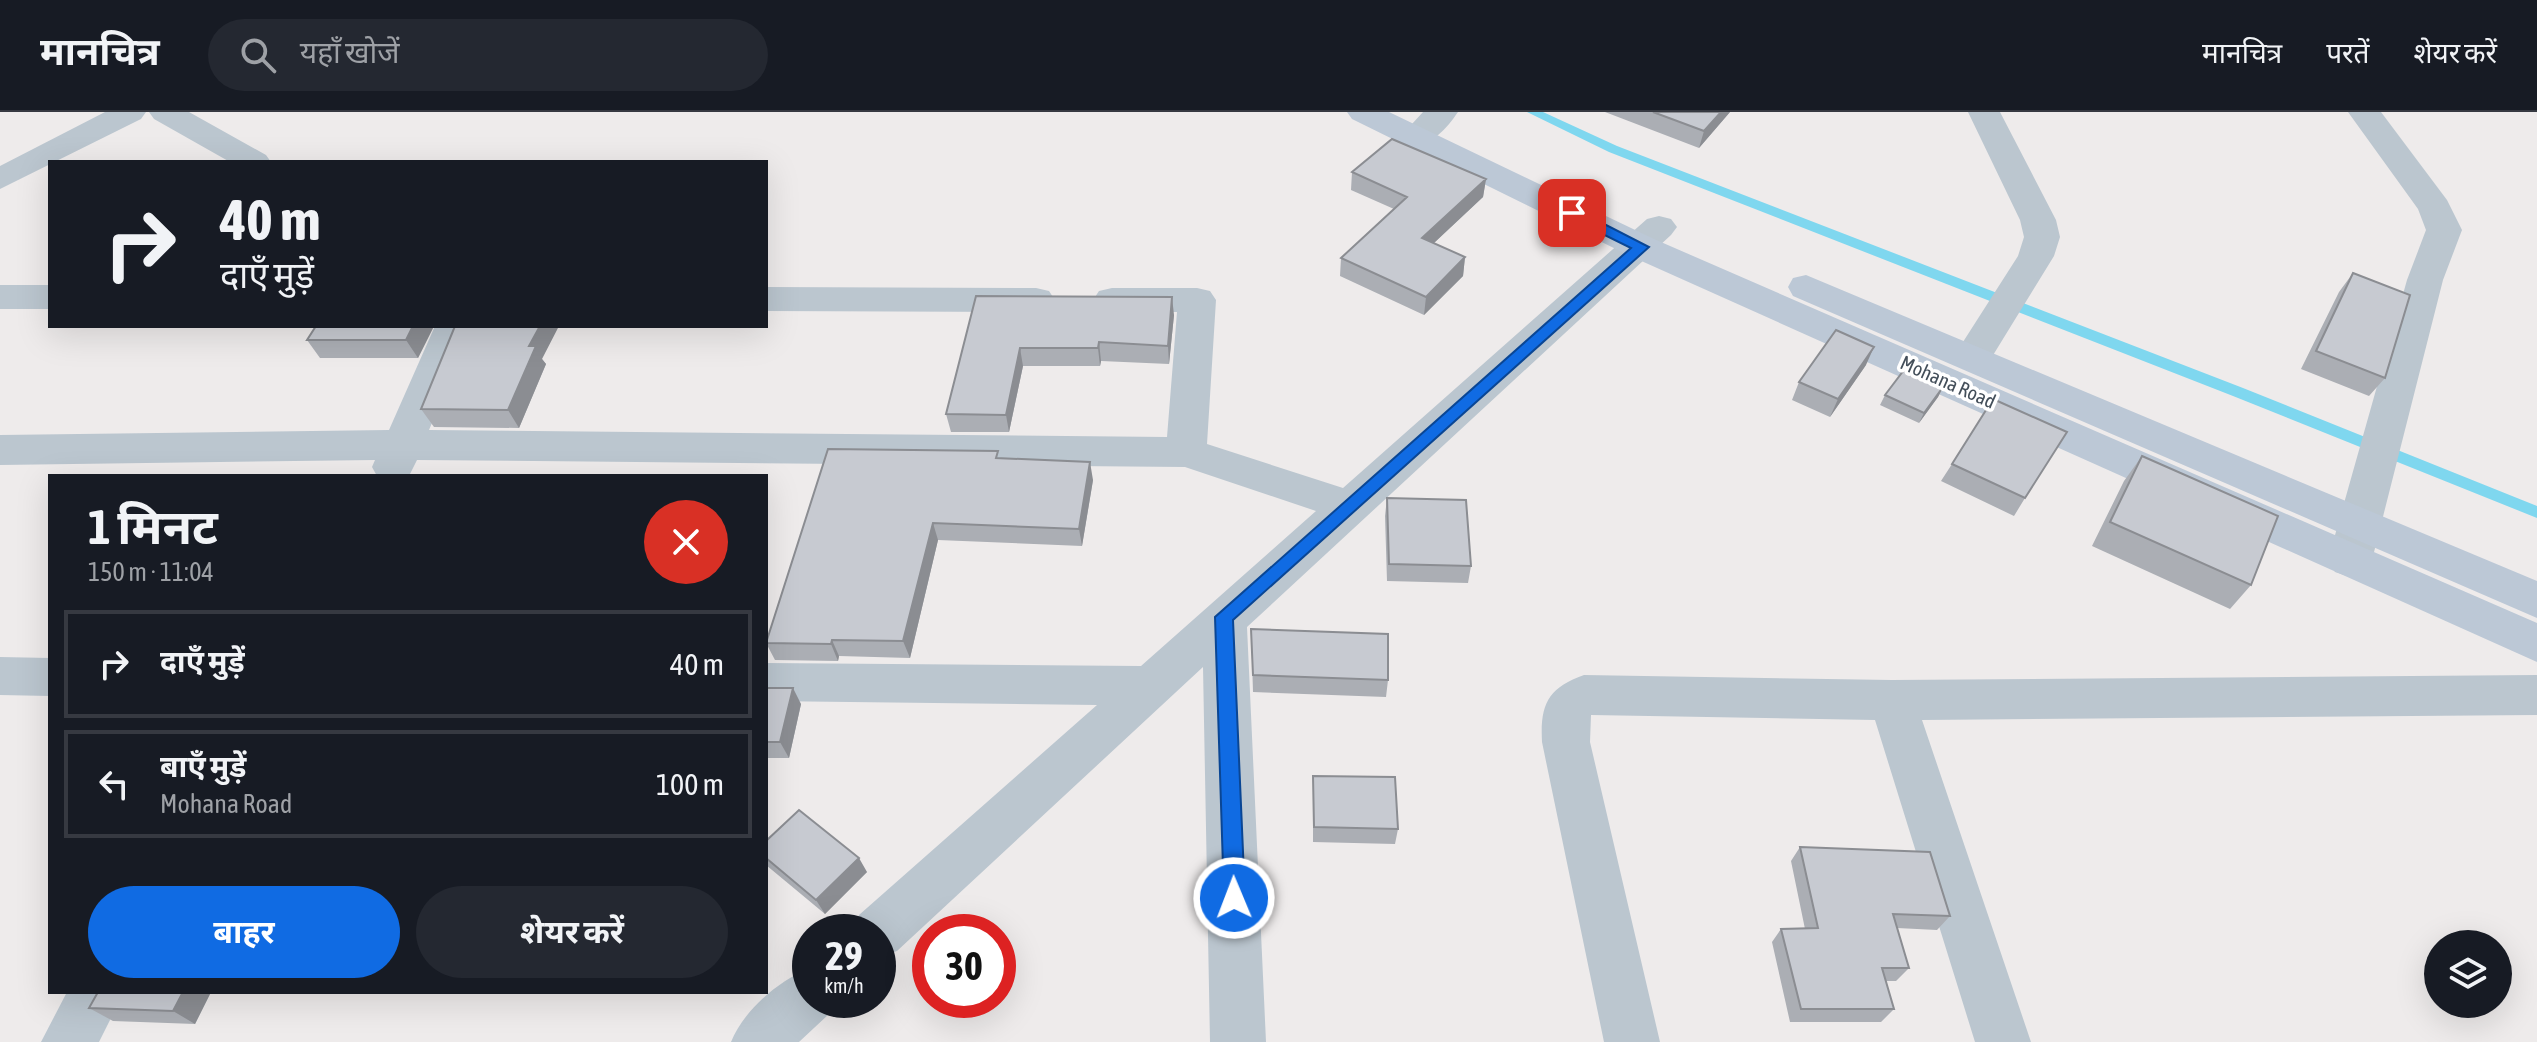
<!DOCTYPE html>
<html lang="hi">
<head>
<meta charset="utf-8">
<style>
  :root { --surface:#171b24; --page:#242831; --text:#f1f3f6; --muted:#9ea1a6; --line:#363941; --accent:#106be3 }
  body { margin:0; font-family:"Asap Condensed","Noto Sans Devanagari",sans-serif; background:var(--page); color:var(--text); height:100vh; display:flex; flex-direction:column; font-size:30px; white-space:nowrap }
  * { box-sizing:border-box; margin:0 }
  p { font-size:26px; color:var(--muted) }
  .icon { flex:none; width:44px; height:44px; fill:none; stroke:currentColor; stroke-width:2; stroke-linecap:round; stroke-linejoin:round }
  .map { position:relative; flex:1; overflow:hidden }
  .details { position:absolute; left:48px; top:362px; width:720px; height:520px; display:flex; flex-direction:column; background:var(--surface); border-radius:0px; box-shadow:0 8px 32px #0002 }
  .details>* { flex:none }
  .top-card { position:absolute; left:48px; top:48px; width:720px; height:168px; border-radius:0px; box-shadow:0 8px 32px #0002; background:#171b24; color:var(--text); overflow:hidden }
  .fabs { position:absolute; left:2424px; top:818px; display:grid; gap:16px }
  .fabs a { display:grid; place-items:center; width:88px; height:88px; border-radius:50%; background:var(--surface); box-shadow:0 8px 32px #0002; font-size:40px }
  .speed { position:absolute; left:792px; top:802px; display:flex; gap:16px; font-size:40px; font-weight:700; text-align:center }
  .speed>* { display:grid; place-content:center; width:104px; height:104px; border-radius:50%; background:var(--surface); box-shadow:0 8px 32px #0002; line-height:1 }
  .speed small { font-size:20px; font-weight:400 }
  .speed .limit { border:12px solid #d22; background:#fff; color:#111 }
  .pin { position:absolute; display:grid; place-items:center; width:68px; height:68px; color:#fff; margin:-34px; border-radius:16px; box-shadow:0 4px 12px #0006 }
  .me { position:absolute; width:88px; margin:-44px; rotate:359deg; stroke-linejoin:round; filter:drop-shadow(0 0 6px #0008) }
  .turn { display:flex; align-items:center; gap:28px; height:168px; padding:0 40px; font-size:36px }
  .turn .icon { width:104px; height:104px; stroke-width:2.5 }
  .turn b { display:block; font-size:56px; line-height:68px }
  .round { display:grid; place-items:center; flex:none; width:84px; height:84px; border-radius:42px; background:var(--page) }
  .overview { display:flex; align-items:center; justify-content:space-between; height:136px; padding:0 40px }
  h1 { font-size:48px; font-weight:700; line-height:60px }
  .action { display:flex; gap:16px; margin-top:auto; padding:16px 40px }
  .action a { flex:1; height:92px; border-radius:48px; background:var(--accent); color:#fff; font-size:32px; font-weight:700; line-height:92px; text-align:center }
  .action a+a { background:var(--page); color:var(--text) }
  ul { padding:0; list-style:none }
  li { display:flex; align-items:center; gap:24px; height:108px; margin:0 16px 12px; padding:0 24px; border:4px solid var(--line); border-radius:0px }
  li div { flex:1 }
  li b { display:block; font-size:30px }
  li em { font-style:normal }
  header { display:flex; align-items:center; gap:48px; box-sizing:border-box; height:112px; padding:0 40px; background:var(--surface); border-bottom:2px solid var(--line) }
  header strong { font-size:38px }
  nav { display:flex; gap:44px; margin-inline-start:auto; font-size:28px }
  .search { width:560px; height:72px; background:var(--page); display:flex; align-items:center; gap:20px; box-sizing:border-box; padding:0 28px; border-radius:44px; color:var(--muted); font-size:30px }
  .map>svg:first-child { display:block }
</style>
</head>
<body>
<header>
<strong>मानचित्र</strong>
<div class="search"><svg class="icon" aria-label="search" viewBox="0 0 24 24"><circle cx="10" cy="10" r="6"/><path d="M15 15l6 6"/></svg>यहाँ खोजें</div>
<nav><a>मानचित्र</a><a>परतें</a><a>शेयर करें</a></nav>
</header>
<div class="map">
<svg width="2537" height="930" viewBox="0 0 2537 930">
  <rect width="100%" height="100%" fill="#eeebeb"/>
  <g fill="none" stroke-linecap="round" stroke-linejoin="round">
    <path fill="#7fd7ef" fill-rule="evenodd" d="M 1527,0 L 1543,0 L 1617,34 L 2243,276 L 2537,394 L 2537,406 L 2233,284 L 1609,40 Z"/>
    <path fill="#bbc6cf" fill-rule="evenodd" d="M 105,0 L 146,0 L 141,7 L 0,77 L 0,54 Z
      M 149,0 L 189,0 L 266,43 L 271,50 L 230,50 L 154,7 Z
      M 1423,0 L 1458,0 C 1445,19 1428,38 1404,32 L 1400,25 Z
      M 1968,0 L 2000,0 L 2056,108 L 2060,125 L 2054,144 L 1987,253 L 1973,257 L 1959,253 L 1954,244 L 2018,144 L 2024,125 L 2020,108 Z
      M 2348,0 L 2381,0 L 2447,88 L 2462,118 L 2443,168 L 2372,448 L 2365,460 L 2350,465 L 2335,460 L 2328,448 L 2407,168 L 2426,118 L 2418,97 Z
      M 1659,104 L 1671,107 L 1677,115 L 1671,123 L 1247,515 L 1266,930 L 1210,930 L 1203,555 L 897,839 L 878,846 L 878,820 L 852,820 L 859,803 L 1097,593 L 766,589 L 766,551 L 1141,554 L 1316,399 L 1185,355 L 417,348 L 409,364 L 377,364 L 372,355 L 375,348 L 0,353 L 0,323 L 389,318 L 435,214 L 473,214 L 429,318 L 1167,325 L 1177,200 L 1112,200 L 1099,197 L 1093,188 L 1099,179 L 1112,176 L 1197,176 L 1210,179 L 1216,188 L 1207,332 L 1343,376 L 1647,107 Z
      M 0,173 L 50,173 L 50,197 L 0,197 Z
      M 766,175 L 1036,176 L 1049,179 L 1055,188 L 1049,197 L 1036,200 L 766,199 Z
      M 0,545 L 50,546 L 50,584 L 0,583 Z
      M 1584,563 L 1892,568 L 2537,563 L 2537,603 L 1922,608 L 2031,930 L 1975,930 L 1875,608 L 1591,603 L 1590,630 L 1660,930 L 1604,930 L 1542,630 C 1540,592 1548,576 1584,563 Z
      M 810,856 L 810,888 L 835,888 L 829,902 L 799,930 L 731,930 C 744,898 778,869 810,856 Z
      M 67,880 L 124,880 L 99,930 L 41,930 Z"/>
    <path fill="#bcc8d6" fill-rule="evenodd" d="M 1347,0 L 1389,0 L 1654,127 L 2537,511 L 2537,550 L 1628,143 L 1352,7 Z
      M 1806,163 L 2537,469 L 2537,506 L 1793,184 L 1788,175 L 1793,166 Z"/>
  </g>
  <path fill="#abaeb4" d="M 1605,0 L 1730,0 L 1699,36 Z
    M 1352,60 L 1486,67 L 1483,85 L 1434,131 L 1465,145 L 1463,164 L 1424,203 L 1340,164 L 1341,146 L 1394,97 L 1351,78 Z
    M 2353,161 L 2385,266 L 2369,284 L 2301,257 L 2339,180 Z
    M 976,184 L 1174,203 L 1169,252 L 1101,249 L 1100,254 L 1023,254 L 1009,320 L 951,320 L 946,302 Z
    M 434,214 L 418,246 L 320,246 L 307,228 Z
    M 542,247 L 546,252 L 519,316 L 434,315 L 421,297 Z
    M 1866,253 L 1830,305 L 1792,288 L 1799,270 Z
    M 1943,275 L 1938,285 L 1919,311 L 1880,293 L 1885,283 Z
    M 2142,344 L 2251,473 L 2230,497 L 2092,434 L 2124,369 Z
    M 999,346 L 1093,368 L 1082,434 L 938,428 L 910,546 L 839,544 L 838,549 L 775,548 L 766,531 Z
    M 1952,352 L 2025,386 L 2014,404 L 1941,369 Z
    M 1387,386 L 1471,454 L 1468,471 L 1387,469 L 1385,404 Z
    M 1251,517 L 1388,568 L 1386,585 L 1253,580 Z
    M 766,576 L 801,592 L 789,646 L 766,646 Z
    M 1313,664 L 1398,717 L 1395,732 L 1313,730 Z
    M 766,729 L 867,760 L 825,802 L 766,753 Z
    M 1800,735 L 1950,804 L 1937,818 L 1897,816 L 1909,856 L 1896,869 L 1885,869 L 1894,897 L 1881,910 L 1790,910 L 1772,830 L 1781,817 L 1805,817 L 1791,749 Z
    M 98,880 L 211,880 L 195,912 L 113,909 L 89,896 Z"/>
  <path fill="#8b8d92" d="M 1721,0 L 1730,0 L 1699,36 L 1704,19 Z
    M 1486,67 L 1483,85 L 1420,144 L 1422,126 Z
    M 1465,145 L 1463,164 L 1424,203 L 1426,185 Z
    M 1172,185 L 1174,203 L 1169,252 L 1168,234 Z
    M 413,214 L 434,214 L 418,246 L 406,228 Z
    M 540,214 L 559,214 L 542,247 L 546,252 L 519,316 L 508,298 L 529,234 Z
    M 1099,230 L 1101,249 L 1100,254 L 1098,236 Z
    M 1874,235 L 1866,253 L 1830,305 L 1838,287 Z
    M 1020,236 L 1023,254 L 1009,320 L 1006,303 Z
    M 1943,275 L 1938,285 L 1919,311 L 1924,301 Z
    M 1090,350 L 1093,368 L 1082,434 L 1079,417 Z
    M 933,411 L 938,428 L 910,546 L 903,529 Z
    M 832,528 L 839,544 L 838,549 L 831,532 Z
    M 793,576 L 801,592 L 789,646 L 780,630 Z
    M 859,746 L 867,760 L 825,802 L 816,788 Z
    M 183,880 L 211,880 L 195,912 L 173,899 Z"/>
  <path fill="#c7cad1" stroke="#8b8d92" stroke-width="2" d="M 1653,0 L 1721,0 L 1704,19 Z
    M 1392,27 L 1486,67 L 1422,126 L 1465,145 L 1426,185 L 1341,146 L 1407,85 L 1352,60 Z
    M 2353,161 L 2410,183 L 2385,266 L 2316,239 Z
    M 976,184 L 1172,185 L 1168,234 L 1099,230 L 1098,236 L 1020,236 L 1006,303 L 946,302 Z
    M 316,214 L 413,214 L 406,228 L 307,228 Z
    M 455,214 L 540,214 L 529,234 L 536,234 L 508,298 L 421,297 Z
    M 1836,218 L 1874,235 L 1838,287 L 1799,270 Z
    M 1904,258 L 1943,275 L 1924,301 L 1885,283 Z
    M 1993,287 L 2067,320 L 2025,386 L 1952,352 Z
    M 828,337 L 998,339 L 996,346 L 1090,350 L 1079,417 L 933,411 L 903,529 L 832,528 L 831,532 L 766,531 Z
    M 2142,344 L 2278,404 L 2251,473 L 2110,410 Z
    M 1387,386 L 1466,388 L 1471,454 L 1389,452 Z
    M 1251,517 L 1388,522 L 1388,568 L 1253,563 Z
    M 766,576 L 793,576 L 780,630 L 766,630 Z
    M 1313,664 L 1395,665 L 1398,717 L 1314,715 Z
    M 799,698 L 859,746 L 816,788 L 766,746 L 766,729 Z
    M 1800,735 L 1930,740 L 1950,804 L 1893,802 L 1909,856 L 1882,856 L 1894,897 L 1801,897 L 1781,817 L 1818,816 Z
    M 98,880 L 183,880 L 173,899 L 89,896 Z"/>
  <path fill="#106be3" stroke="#0a4694" stroke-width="2" d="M 1566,98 L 1577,98 L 1649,135 L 1233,508 L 1245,786 L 1242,793 L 1234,796 L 1227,793 L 1224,786 L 1215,505 L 1631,136 L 1566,104 Z"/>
  <g text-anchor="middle" stroke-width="7" stroke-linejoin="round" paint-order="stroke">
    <g font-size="20" fill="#434e59" stroke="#fff">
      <text transform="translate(1948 270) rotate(24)" y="7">Mohana Road</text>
    </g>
  </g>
</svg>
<div class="fabs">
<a><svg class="icon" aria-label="layers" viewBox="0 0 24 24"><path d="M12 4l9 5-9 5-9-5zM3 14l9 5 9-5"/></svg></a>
</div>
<div class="speed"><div>29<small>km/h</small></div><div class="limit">30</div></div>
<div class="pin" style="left:1572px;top:101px;background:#d93025"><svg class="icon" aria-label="arrive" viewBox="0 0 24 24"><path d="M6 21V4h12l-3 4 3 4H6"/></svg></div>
<svg class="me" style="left:1234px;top:786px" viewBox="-20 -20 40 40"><circle r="17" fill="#106be3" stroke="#fff" stroke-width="3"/><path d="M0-11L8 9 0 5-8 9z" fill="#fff"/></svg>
<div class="top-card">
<div class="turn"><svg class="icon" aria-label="right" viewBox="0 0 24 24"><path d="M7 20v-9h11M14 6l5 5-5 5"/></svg><div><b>40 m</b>दाएँ मुड़ें</div></div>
</div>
<section class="details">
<div class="overview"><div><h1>1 मिनट</h1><p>150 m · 11:04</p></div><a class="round" style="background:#d93025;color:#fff"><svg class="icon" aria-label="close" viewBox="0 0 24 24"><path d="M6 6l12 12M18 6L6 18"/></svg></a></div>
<ul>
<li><svg class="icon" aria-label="right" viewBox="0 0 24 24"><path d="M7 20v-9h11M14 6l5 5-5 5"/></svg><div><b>दाएँ मुड़ें</b></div><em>40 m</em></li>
<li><svg class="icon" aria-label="left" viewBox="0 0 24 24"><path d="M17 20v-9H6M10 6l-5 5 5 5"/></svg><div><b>बाएँ मुड़ें</b><p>Mohana Road</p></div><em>100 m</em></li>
</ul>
<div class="action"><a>बाहर</a><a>शेयर करें</a></div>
</section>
</div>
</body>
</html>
